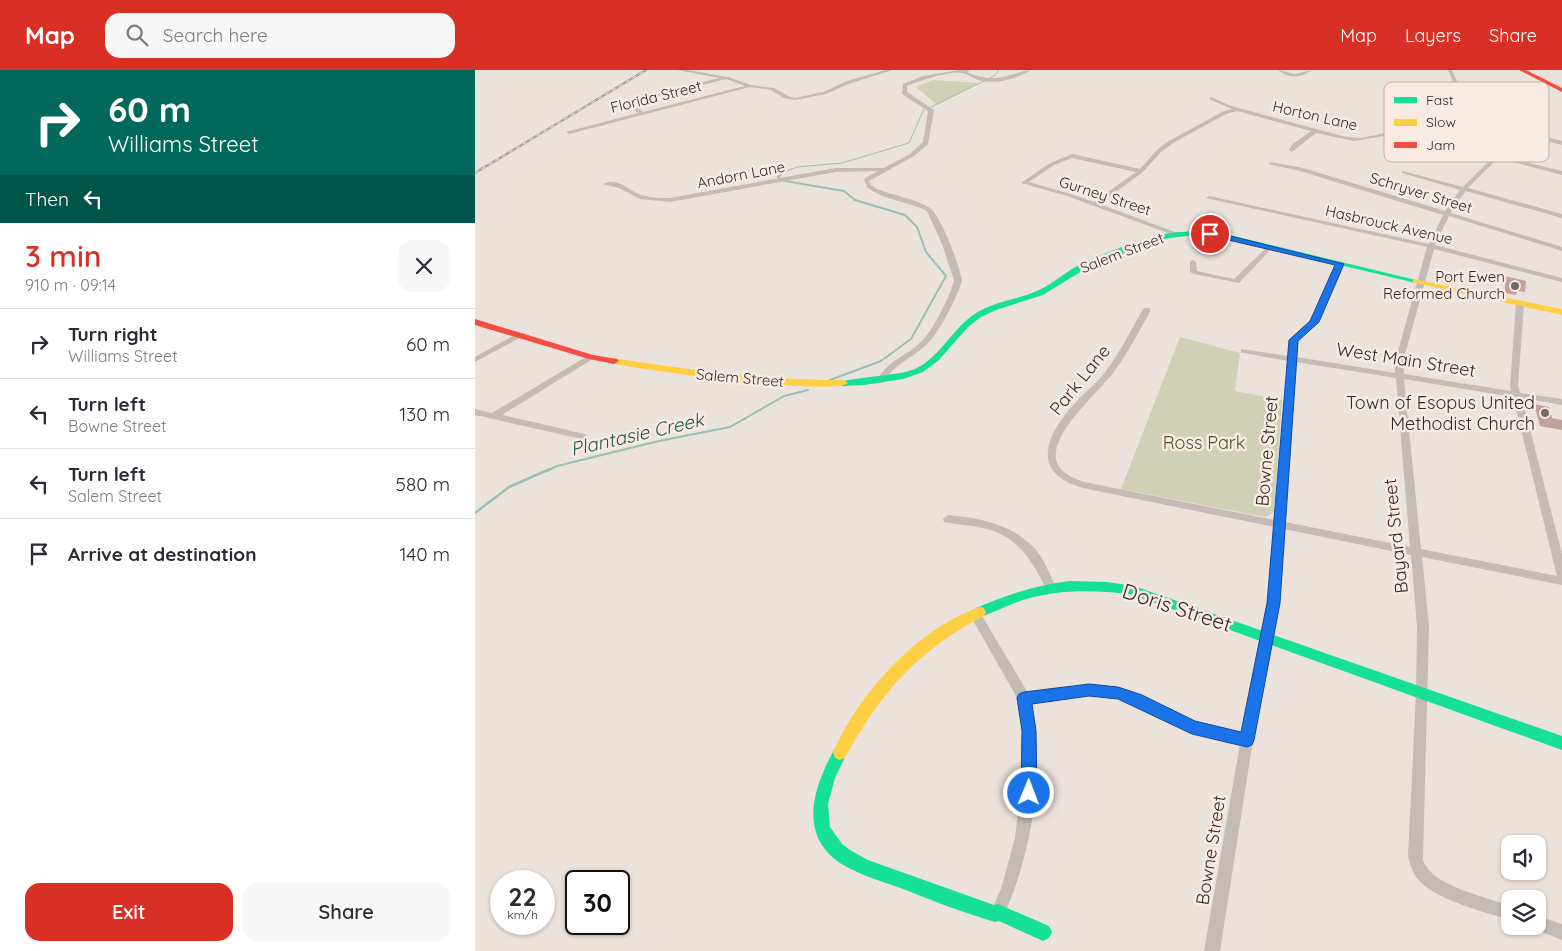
<!DOCTYPE html>
<html lang="en">
<head>
<meta charset="utf-8">
<style>
  :root { --surface:#fff; --page:#f7f7f7; --text:#2b2b33; --muted:#7c7c81; --line:#e1e1e2; --accent:#d93025 }
  body { margin:0; font-family:Quicksand,sans-serif; background:var(--page); color:var(--text); height:100vh; display:flex; flex-direction:column; font-size:19px; white-space:nowrap }
  * { box-sizing:border-box; margin:0 }
  p { font-size:16px; color:var(--muted) }
  .icon { flex:none; width:28px; height:28px; fill:none; stroke:currentColor; stroke-width:2; stroke-linecap:round; stroke-linejoin:round }
  .map { position:relative; flex:1; overflow:hidden }
  .drawer { display:flex; flex-direction:column; background:var(--surface); width:475px }
  .drawer>* { flex:none }
  .banner { background:#00695c; color:#fff; overflow:hidden }
  .tools { position:absolute; left:1026px; top:765px; display:grid; gap:10px }
  .tools a { display:grid; place-items:center; width:45px; height:45px; border-radius:10px; background:var(--surface); box-shadow:0 1px 4px #0004; font-size:25px }
  .speed { position:absolute; left:15px; top:800px; display:flex; gap:10px; font-size:25px; font-weight:700; text-align:center }
  .speed>* { display:grid; place-content:center; width:65px; height:65px; border-radius:50%; background:var(--surface); box-shadow:0 1px 4px #0004; line-height:1 }
  .speed small { font-size:12px; font-weight:400 }
  .speed .limit { border:2px solid #111; border-radius:8px; background:#fff; color:#111 }
  .pin { position:absolute; display:grid; place-items:center; width:42px; height:42px; color:#fff; margin:-21px; border:2px solid #fff; border-radius:50%; box-shadow:0 1px 5px #0007 }
  .me { position:absolute; width:55px; margin:-28px; rotate:1deg; stroke-linejoin:round; filter:drop-shadow(0 0 4px #0008) }
  .turn { display:flex; align-items:center; gap:18px; height:105px; padding:0 25px; font-size:22px }
  .turn .icon { width:65px; height:65px; stroke-width:2.5 }
  .turn b { display:block; font-size:35px; line-height:42px }
  .then { display:flex; align-items:center; height:48px; padding:0 25px; background:#0003; gap:10px; font-size:19px }
  .round { display:grid; place-items:center; flex:none; width:52px; height:52px; border-radius:15px; background:var(--page) }
  .overview { display:flex; align-items:center; justify-content:space-between; height:85px; padding:0 25px }
  h1 { font-size:30px; font-weight:600; line-height:38px; color:var(--accent) }
  .cta { display:flex; gap:10px; margin-top:auto; padding:10px 25px }
  .cta a { flex:1; height:58px; border-radius:15px; background:var(--accent); color:#fff; font-size:20px; font-weight:600; line-height:58px; text-align:center }
  .cta a+a { background:var(--page); color:var(--text) }
  ul { padding:0; list-style:none }
  li { display:flex; align-items:center; gap:15px; height:70px; padding:0 25px; border-top:1px solid var(--line) }
  li div { flex:1 }
  li b { display:block; font-size:19px }
  li em { font-style:normal }
  header { display:flex; align-items:center; gap:30px; box-sizing:border-box; height:70px; padding:0 25px; background:var(--accent); color:#fff }
  header strong { font-size:24px }
  nav { display:flex; gap:28px; margin-inline-start:auto; font-size:18px }
  .search { width:350px; height:45px; background:var(--page); display:flex; align-items:center; gap:12px; box-sizing:border-box; padding:0 18px; border-radius:15px; color:var(--muted); font-size:19px }
  main { display:flex; flex:1; min-height:0 }
  .map>svg:first-child { display:block }
</style>
</head>
<body>
<header>
<strong>Map</strong>
<div class="search"><svg class="icon" aria-label="search" viewBox="0 0 24 24"><circle cx="10" cy="10" r="6"/><path d="M15 15l6 6"/></svg>Search here</div>
<nav><a>Map</a><a>Layers</a><a>Share</a></nav>
</header>
<main>
<section class="drawer">
<div class="banner">
<div class="turn"><svg class="icon" aria-label="right" viewBox="0 0 24 24"><path d="M7 20v-9h11M14 6l5 5-5 5"/></svg><div><b>60 m</b>Williams Street</div></div>
<div class="then">Then<svg class="icon" aria-label="left" viewBox="0 0 24 24"><path d="M17 20v-9H6M10 6l-5 5 5 5"/></svg></div>
</div>
<div class="overview"><div><h1>3 min</h1><p>910 m · 09:14</p></div><a class="round"><svg class="icon" aria-label="close" viewBox="0 0 24 24"><path d="M6 6l12 12M18 6L6 18"/></svg></a></div>
<ul>
<li><svg class="icon" aria-label="right" viewBox="0 0 24 24"><path d="M7 20v-9h11M14 6l5 5-5 5"/></svg><div><b>Turn right</b><p>Williams Street</p></div><em>60 m</em></li>
<li><svg class="icon" aria-label="left" viewBox="0 0 24 24"><path d="M17 20v-9H6M10 6l-5 5 5 5"/></svg><div><b>Turn left</b><p>Bowne Street</p></div><em>130 m</em></li>
<li><svg class="icon" aria-label="left" viewBox="0 0 24 24"><path d="M17 20v-9H6M10 6l-5 5 5 5"/></svg><div><b>Turn left</b><p>Salem Street</p></div><em>580 m</em></li>
<li><svg class="icon" aria-label="arrive" viewBox="0 0 24 24"><path d="M6 21V4h12l-3 4 3 4H6"/></svg><div><b>Arrive at destination</b></div><em>140 m</em></li>
</ul>
<div class="cta"><a>Exit</a><a>Share</a></div>
</section>
<div class="map">
<svg width="1087" height="881" viewBox="0 0 1087 881">
  <rect width="100%" height="100%" fill="#ece2dc"/>
  <path fill="#cfd0b6" d="M 458,10 L 503,13 L 462,35 L 441,17 Z
    M 705,267 L 765,283 L 760,321 L 807,330 L 799,442 L 791,447 L 646,419 Z"/>
  <g fill="none" stroke-linecap="round" stroke-linejoin="round">
    <path stroke="#98bfb9" stroke-width="1" d="M 456,37 L 519,6 L 524,0
      M 307,103 L 322,97 L 367,93 L 434,73 L 449,39"/>
    <path stroke="#98bfb9" stroke-width="2" d="M 305,109 L 303,107 L 309,102
      M 310,111 L 369,121 L 380,130 L 430,145 L 442,157 L 451,182 L 471,206 L 436,269 L 406,291 L 355,310
      M 72,401 L 82,396 L 184,371 L 255,357 L 309,326 L 333,320"/>
    <path stroke="#98bfb9" stroke-width="2.5" d="M 0,443 L 34,417 L 75,399"/>
  </g>
  <path fill="#c0a29d" d="M 1025,205 L 1051,211 L 1050,222 L 1042,221 L 1041,225 L 1030,223 L 1030,214 L 1024,212 Z
    M 1059,334 L 1074,337 L 1077,348 L 1087,350 L 1087,360 L 1065,356 Z"/>
  <g fill="none" stroke-linecap="round" stroke-linejoin="round">
    <path fill="#c4bab6" fill-rule="evenodd" d="M 202,0 L 213,0 L 253,7 L 276,15 L 299,18 L 313,26 L 320,28 L 348,22 L 372,11 L 411,0 L 418,0 L 376,13 L 351,24 L 320,30 L 309,28 L 296,20 L 275,17 L 94,64 L 91,62 L 163,43 L 151,34 L 151,32 L 244,8 ZM 251,9 L 270,16 L 168,42 L 157,33 Z
      M 484,0 L 495,0 L 492,2 C 507,9 520,10 536,5 C 543,3 549,0 556,0 C 542,9 520,15 503,10 C 498,8 491,3 486,3 C 472,1 445,11 432,16 L 432,22 L 459,40 L 453,74 L 439,86 L 394,111 L 396,115 L 402,119 C 416,125 446,130 456,139 C 467,148 484,195 487,210 C 483,226 464,263 452,274 C 437,289 421,292 409,312 L 406,313 L 402,310 C 412,291 431,286 446,272 C 457,262 476,225 479,210 L 467,174 L 452,141 C 433,131 409,131 392,117 L 389,109 L 403,101 L 361,102 L 195,132 L 165,129 L 144,118 L 128,114 C 143,106 156,123 170,126 C 178,128 187,128 195,128 L 361,98 L 409,98 L 435,84 L 448,72 L 453,41 L 427,24 L 428,14 L 448,6 Z
      M 803,0 L 820,4 L 837,0 C 827,8 813,9 803,0 Z
      M 973,0 L 977,0 L 996,44 L 1007,52 L 1087,71 L 1087,75 L 1047,65 L 1026,86 L 1087,101 L 1087,105 L 1023,88 L 993,118 L 1087,144 L 1087,148 L 991,121 L 982,132 L 976,143 L 1087,177 L 1087,181 L 974,146 L 960,175 L 1087,208 L 1087,212 L 959,179 L 928,292 L 929,304 L 1036,321 L 1035,315 L 1041,234 L 1045,232 L 1049,234 L 1043,315 L 1045,323 L 1087,329 L 1087,335 L 1047,328 L 1087,484 L 1087,515 L 947,487 L 954,556 L 948,790 C 956,816 1012,827 1035,836 L 1035,850 C 1010,842 956,829 941,807 C 937,801 934,792 933,785 L 941,624 L 942,556 L 936,485 L 809,459 L 804,533 L 778,670 L 745,881 L 729,881 L 765,674 L 717,663 L 643,628 L 614,625 L 556,634 C 569,705 558,781 528,847 L 523,849 L 518,847 L 516,842 L 526,819 L 540,768 L 547,708 L 547,653 L 541,626 L 496,547 L 494,544 L 496,541 L 500,539 L 504,541 L 553,623 L 614,615 L 643,618 L 666,626 L 719,652 L 767,663 L 792,533 L 799,457 L 608,418 C 555,403 570,366 599,334 C 610,322 622,313 631,301 C 646,281 656,259 669,238 L 675,238 L 676,240 C 664,261 653,283 638,303 C 624,322 569,368 583,395 C 588,404 600,409 609,412 L 800,450 L 813,291 L 769,283 L 766,283 L 766,279 L 814,286 L 815,270 L 836,251 L 862,193 L 865,191 L 868,193 L 843,252 L 823,271 L 822,287 L 920,303 L 920,292 L 952,177 L 731,128 L 734,126 L 954,174 L 968,145 L 825,101 L 793,94 L 796,92 L 828,98 L 970,141 L 985,120 L 927,103 L 927,101 L 988,117 L 1018,87 L 932,65 L 916,65 L 879,71 L 841,63 L 817,82 L 814,80 L 818,74 L 836,61 L 762,41 L 751,44 L 698,73 L 686,82 L 668,102 L 624,134 L 703,163 L 703,165 L 701,166 L 592,126 L 546,113 L 575,93 L 597,84 L 665,99 L 682,80 L 694,71 L 747,42 L 757,39 L 734,29 L 736,27 L 756,36 L 871,67 L 886,68 L 916,62 L 932,61 L 1021,84 L 1042,64 L 1003,54 L 992,46 ZM 597,88 L 661,102 L 619,132 L 596,124 L 554,112 L 579,95 ZM 821,292 L 921,308 L 935,477 L 810,452 ZM 929,309 L 1038,327 L 1082,506 L 946,479 Z
      M 793,176 L 798,177 L 764,213 L 719,204 L 715,202 L 715,192 L 718,190 L 721,192 L 722,201 L 759,209 Z
      M 43,263 L 49,263 L 50,265 L 0,292 L 0,287 Z
      M 114,285 L 117,285 L 121,287 L 27,345 L 110,364 L 112,366 L 110,368 L 107,369 L 0,345 L 0,339 L 17,343 Z
      M 473,445 C 505,448 538,454 561,480 C 570,491 575,505 581,517 L 580,520 L 576,521 L 572,520 C 556,490 544,466 508,458 C 495,455 482,455 469,452 L 468,449 Z
      M 1062,846 L 1087,854 L 1087,870 L 1057,858 L 1056,856 L 1062,856 Z"/>
    <path fill="#16e098" fill-rule="evenodd" d="M 719,161 L 759,166 L 945,211 L 941,213 L 759,170 L 719,165 L 688,169 L 615,196 L 568,225 L 521,240 L 506,247 L 493,257 L 463,291 L 448,302 L 428,309 L 389,315 L 368,316 L 363,313 C 368,308 425,306 440,299 C 464,288 477,260 498,245 C 517,232 541,230 562,221 C 579,214 593,199 610,192 C 632,182 662,171 685,165 C 696,162 708,162 719,161 Z
      M 595,511 L 632,512 L 659,516 L 1087,666 L 1087,680 L 655,524 C 618,520 583,519 548,530 C 533,535 520,542 505,547 L 501,546 L 499,542 L 501,538 C 531,525 561,515 595,511 Z
      M 365,676 L 370,678 L 372,683 L 360,708 L 353,734 L 355,757 L 367,774 L 375,780 L 393,790 L 519,835 L 523,834 L 574,856 L 577,862 L 574,868 L 568,871 L 524,851 L 520,852 C 487,842 455,830 423,817 C 405,811 386,805 370,796 C 321,767 338,718 360,678 Z"/>
    <path fill="#ffcf43" fill-rule="evenodd" d="M 938,209 L 1087,239 L 1087,245 L 941,213 L 938,213 Z
      M 139,288 C 215,300 291,310 368,310 L 373,313 C 358,326 165,300 136,293 L 134,291 Z
      M 505,537 L 509,538 L 511,542 L 509,546 C 444,579 404,624 370,688 L 365,690 L 360,688 L 358,683 C 383,624 443,558 505,537 Z"/>
    <path fill="#f24e42" fill-rule="evenodd" d="M 1044,0 L 1051,0 L 1087,18 L 1087,22 Z
      M 0,249 L 118,285 L 142,289 L 144,291 L 139,294 L 114,289 L 0,255 Z"/>
    <defs>
      <path id="rail" d="M 0,103 L 171,0"/>
    </defs>
    <use href="#rail" stroke="#aca4a0" stroke-width="2.5"/>
    <use href="#rail" stroke="#faebe2" stroke-width="1" stroke-dasharray="4" stroke-linecap="butt"/>
  </g>
  <path fill="#1a73e8" stroke="#114b97" d="M 735,161 L 869,194 L 844,252 L 823,271 L 805,533 L 779,670 L 777,675 L 772,677 L 717,664 L 643,629 L 614,626 L 557,634 L 561,661 L 562,723 L 559,728 L 554,730 L 548,728 L 546,723 L 547,661 L 542,628 L 544,624 L 549,622 L 614,614 L 643,617 L 667,625 L 720,651 L 766,662 L 792,533 L 814,270 L 835,251 L 860,195 L 732,165 L 731,164 Z"/>
  <g fill="#746865" stroke="#faebe2" stroke-width="2">
    <circle cx="1040" cy="216" r="5"/>
    <circle cx="1070" cy="343" r="5"/>
  </g>
  <g text-anchor="middle" stroke-width="5" stroke-linejoin="round" paint-order="stroke">
    <g font-size="15" fill="#342725" stroke="#faebe2">
      <text transform="translate(181 27) rotate(-14)" y="5">Florida Street</text>
      <text transform="translate(840 46) rotate(13)" y="5">Horton Lane</text>
      <text transform="translate(266 105) rotate(-11)" y="5">Andorn Lane</text>
      <text transform="translate(946 123) rotate(17)" y="5">Schryver Street</text>
      <text transform="translate(630 126) rotate(18)" y="5">Gurney Street</text>
      <text transform="translate(914 155) rotate(13)" y="5">Hasbrouck Avenue</text>
      <text transform="translate(647 183) rotate(-21)" y="5">Salem Street</text>
      <text transform="translate(265 308) rotate(5)" y="5">Salem Street</text>
    </g>
    <g font-size="15" fill="#342725" stroke="#faebe2" text-anchor="end">
      <text x="1030" y="212">Port Ewen<tspan x="1030" dy="17">Reformed Church</tspan></text>
    </g>
    <g font-size="18" fill="#342725" stroke="#faebe2">
      <text transform="translate(931 290) rotate(9)" y="6">West Main Street</text>
      <text transform="translate(605 310) rotate(-51)" y="6">Park Lane</text>
      <text transform="translate(792 381) rotate(-85)" y="6">Bowne Street</text>
      <text transform="translate(921 466) rotate(-96)" y="6">Bayard Street</text>
      <text transform="translate(736 780) rotate(-81)" y="6">Bowne Street</text>
    </g>
    <g font-size="18" fill="#342725" stroke="#faebe2" text-anchor="end">
      <text x="1060" y="339">Town of Esopus United<tspan x="1060" dy="21">Methodist Church</tspan></text>
    </g>
    <g font-size="18" fill="#495327" stroke="#faebe2">
      <text x="729" y="379">Ross Park</text>
    </g>
    <g font-size="19" font-style="italic" fill="#195752" stroke="#faebe2">
      <text transform="translate(162 364) rotate(-13)" y="7">Plantasie Creek</text>
    </g>
    <g font-size="21" fill="#342725" stroke="#faebe2">
      <text transform="translate(702 538) rotate(18)" y="7">Doris Street</text>
    </g>
  </g>
  <rect x="909" y="12" width="165" height="80" rx="8" fill="#faebe2" stroke="#bfb0a9" stroke-width="1"/>
  <rect x="919" y="27" width="23" height="6" fill="#16e098"/>
  <rect x="919" y="49" width="23" height="7" fill="#ffcf43"/>
  <rect x="919" y="72" width="23" height="6" fill="#f24e42"/>
  <g font-size="14" fill="#342725">
    <text x="951" y="35">Fast</text>
    <text x="951" y="57">Slow</text>
    <text x="951" y="80">Jam</text>
  </g>
</svg>
<div class="tools">
<a><svg class="icon" aria-label="sound" viewBox="0 0 24 24"><path d="M4 9h4l5-4v14l-5-4H4zM17 9q2 3 0 6"/></svg></a>
<a><svg class="icon" aria-label="layers" viewBox="0 0 24 24"><path d="M12 4l9 5-9 5-9-5zM3 14l9 5 9-5"/></svg></a>
</div>
<div class="speed"><div>22<small>km/h</small></div><div class="limit">30</div></div>
<div class="pin" style="left:735px;top:164px;background:#d93025"><svg class="icon" aria-label="arrive" viewBox="0 0 24 24"><path d="M6 21V4h12l-3 4 3 4H6"/></svg></div>
<svg class="me" style="left:554px;top:723px" viewBox="-20 -20 40 40"><circle r="17" fill="#1a73e8" stroke="#fff" stroke-width="3"/><path d="M0-11L8 9 0 5-8 9z" fill="#fff"/></svg>
</div>
</main>
</body>
</html>
